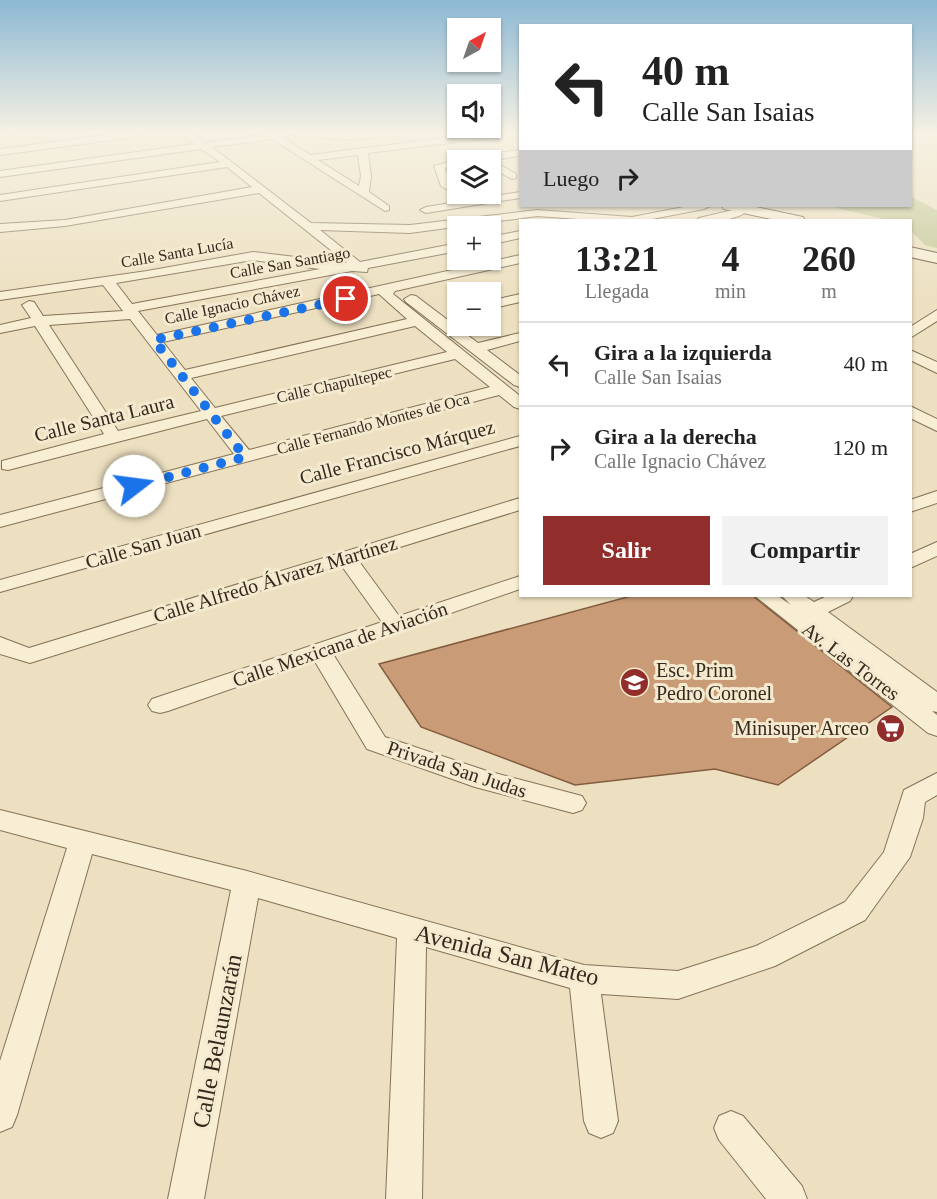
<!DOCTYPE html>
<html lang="es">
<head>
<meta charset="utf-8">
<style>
  :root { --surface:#fff; --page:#f2f2f2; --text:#222; --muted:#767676; --line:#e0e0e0; --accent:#912d2b }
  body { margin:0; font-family:"Times New Roman",serif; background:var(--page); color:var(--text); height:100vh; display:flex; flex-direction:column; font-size:22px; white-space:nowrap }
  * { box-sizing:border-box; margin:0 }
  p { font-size:20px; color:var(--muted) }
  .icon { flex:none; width:33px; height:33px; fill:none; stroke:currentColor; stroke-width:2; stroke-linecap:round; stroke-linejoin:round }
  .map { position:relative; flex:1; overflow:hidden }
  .side { position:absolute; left:519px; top:219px; width:393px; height:378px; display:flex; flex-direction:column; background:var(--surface); border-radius:0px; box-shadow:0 2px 4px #0004 }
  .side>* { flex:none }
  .hud { position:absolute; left:519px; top:24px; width:393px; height:183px; border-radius:0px; box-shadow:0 2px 4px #0004; background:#fff; color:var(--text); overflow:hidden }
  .needle { width:39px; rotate:40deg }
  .fabs { position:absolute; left:447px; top:18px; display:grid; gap:12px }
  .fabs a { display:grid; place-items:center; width:54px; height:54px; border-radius:0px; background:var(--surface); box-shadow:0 2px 4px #0004; font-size:30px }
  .pin { position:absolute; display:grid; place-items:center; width:51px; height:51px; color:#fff; margin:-26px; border:3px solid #fff; border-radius:50%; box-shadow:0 2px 6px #0007 }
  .me { position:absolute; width:66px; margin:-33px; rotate:75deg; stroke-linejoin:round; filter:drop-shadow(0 0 4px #0008) }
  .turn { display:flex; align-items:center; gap:21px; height:126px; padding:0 24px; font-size:27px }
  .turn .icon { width:78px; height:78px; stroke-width:2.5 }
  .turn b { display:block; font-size:42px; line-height:51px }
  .then { display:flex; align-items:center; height:57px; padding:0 24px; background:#0003; gap:12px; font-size:22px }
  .eta { display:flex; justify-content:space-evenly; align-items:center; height:102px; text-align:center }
  .eta b { font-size:36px; font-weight:700; line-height:42px }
  .primary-button { display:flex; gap:12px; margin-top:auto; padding:12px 24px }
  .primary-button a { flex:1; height:69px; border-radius:0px; background:var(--accent); color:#fff; font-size:24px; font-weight:700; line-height:69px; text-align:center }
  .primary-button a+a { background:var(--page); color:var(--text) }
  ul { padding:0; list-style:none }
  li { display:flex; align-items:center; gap:18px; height:84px; padding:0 24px; border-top:2px solid var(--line) }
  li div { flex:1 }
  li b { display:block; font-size:22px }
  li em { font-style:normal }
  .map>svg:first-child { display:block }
</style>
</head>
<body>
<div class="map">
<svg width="937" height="1199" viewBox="0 0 937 1199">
  <rect width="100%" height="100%" fill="#ece0c0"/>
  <path fill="#c2c995" d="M 911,197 L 937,210 L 937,248 L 925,245 L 911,231 L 910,220 L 888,220 L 828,206 L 910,206 Z"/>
  <path fill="#c99c77" stroke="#835c3f" stroke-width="1.5" d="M 631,596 L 753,596 L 892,707 L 778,785 L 715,769 L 575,785 L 421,727 L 379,664 Z"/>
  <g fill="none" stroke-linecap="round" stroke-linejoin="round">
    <defs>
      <path id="street" d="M 0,133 L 15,133 L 0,137 Z
        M 121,133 L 140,134 L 135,137 L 0,155 L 0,149 Z
        M 180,133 L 191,133 L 205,143 L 273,133 L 299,133 L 283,137 L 310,155 L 483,133 L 511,133 L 506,136 L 368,153 L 371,176 L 369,192 L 389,206 L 389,210 L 385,211 L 272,139 L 212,147 L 311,223 L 410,225 L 537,210 L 632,217 L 689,206 L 710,206 L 704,209 L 647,220 L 592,220 L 537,216 L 410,233 L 320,230 L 360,262 L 458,243 L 458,251 L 368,268 L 367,272 L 352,271 L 138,311 L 157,335 L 520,255 L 520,263 L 395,291 L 393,294 L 520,396 L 520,409 L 514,407 L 499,395 L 0,527 L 0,515 L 234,454 L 207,419 L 8,470 L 2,469 L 2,461 L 104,434 L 35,326 L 0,333 L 0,325 L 31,318 L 22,305 L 29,301 L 34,302 L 43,316 L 123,311 L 103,285 L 0,300 L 0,292 L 147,271 L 253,252 L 347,263 L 259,193 L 65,226 L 0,232 L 0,224 L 65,220 L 252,187 L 227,167 L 0,201 L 0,195 L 220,162 L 201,149 L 0,177 L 0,171 L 194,144 ZM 358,155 L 361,176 L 359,186 L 318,160 ZM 253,260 L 320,269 L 132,304 L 116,283 ZM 379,294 L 407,319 L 185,370 L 163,342 ZM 130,319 L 201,411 L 118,431 L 49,325 ZM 415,326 L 447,352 L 215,408 L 191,378 ZM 455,359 L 490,387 L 249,450 L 221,416 Z
        M 301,133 L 399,133 L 394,136 L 350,140 L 306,136 Z
        M 520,150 L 520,156 L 492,160 L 516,174 L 516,178 L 512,179 L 490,167 L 490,160 L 458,160 L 458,165 L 445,168 L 450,182 L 458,181 L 458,187 L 446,189 L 441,186 L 434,166 L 465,157 Z
        M 520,192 L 520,198 L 426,213 L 420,210 L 426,207 Z
        M 744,206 L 750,209 C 737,221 713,222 697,220 L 699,218 L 733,210 Z
        M 520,231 L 520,238 L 490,245 L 490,237 Z
        M 520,294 L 520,302 L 490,309 L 490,301 Z
        M 411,295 L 416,296 L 478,343 L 520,333 L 520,341 L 487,350 L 520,375 L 520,387 L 514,385 L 406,302 L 404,299 Z
        M 937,310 L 937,321 L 910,338 L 910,327 Z
        M 910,350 L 937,362 L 937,373 L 910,360 Z
        M 910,406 L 937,419 L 937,431 L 910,418 Z
        M 520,436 L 520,446 L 0,592 L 0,580 Z
        M 937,491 L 937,503 L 910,512 L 910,500 Z
        M 520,498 L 520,510 L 358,560 L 399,616 L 520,576 L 520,589 L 333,654 L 385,737 L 487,771 L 582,796 L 586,803 L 582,810 L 573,813 L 475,787 L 367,749 L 314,660 L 168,711 L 160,713 L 152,711 L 148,705 L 152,699 L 382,622 L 341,565 L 30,663 L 0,654 L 0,637 L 29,648 Z
        M 937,542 L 937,556 L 910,568 L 910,554 Z
        M 755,596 L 778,596 L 791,605 L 782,596 L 805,596 L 814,602 L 827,596 L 853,596 L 850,601 L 828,612 L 937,692 L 937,712 L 932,711 L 937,715 L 937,736 L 928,733 Z
        M 937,773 L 937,795 L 925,802 L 923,818 L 910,857 L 865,920 L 775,966 L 678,999 L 601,994 L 618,1121 L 613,1133 L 601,1138 L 589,1133 L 584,1121 L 570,988 L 426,947 L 422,1199 L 386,1199 L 397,938 L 258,898 L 204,1199 L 168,1199 L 231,890 L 92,854 L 17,1115 L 12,1127 L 0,1132 L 0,1061 L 67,848 L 0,830 L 0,810 L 247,871 L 584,965 L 678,971 L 756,946 L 845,902 L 884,852 L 904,790 Z
        M 731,1111 L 743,1116 L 802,1186 L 807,1199 L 766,1199 L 719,1140 L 714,1128 L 719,1116 Z"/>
      <path id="secondary" d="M 722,206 L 751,206 L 803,217 L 805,220 L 776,220 L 724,209 Z
        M 910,247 L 937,253 L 937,263 L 910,257 Z"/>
    </defs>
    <use href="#street" stroke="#847159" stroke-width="2"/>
    <use href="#secondary" stroke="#66523c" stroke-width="2"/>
    <use href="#street" fill="#f7eed3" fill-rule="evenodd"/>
    <use href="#secondary" fill="#f7eed3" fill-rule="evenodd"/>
  </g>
  <linearGradient id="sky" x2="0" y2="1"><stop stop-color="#8cb8d4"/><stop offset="0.44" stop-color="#f6f1e3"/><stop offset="1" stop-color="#f6f1e3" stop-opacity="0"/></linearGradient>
  <rect width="937" height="301" fill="url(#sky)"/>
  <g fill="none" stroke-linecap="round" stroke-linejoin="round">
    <path stroke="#1a73e8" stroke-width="10" stroke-dasharray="0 18" d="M 134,486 L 245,457 L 154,340 L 346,299"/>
  </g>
  <defs>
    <symbol id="school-disc" viewBox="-11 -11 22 22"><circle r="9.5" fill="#912d2b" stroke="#f4eacf"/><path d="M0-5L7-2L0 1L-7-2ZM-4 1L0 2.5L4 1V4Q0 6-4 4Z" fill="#fff"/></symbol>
    <symbol id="supermarket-disc" viewBox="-11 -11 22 22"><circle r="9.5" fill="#912d2b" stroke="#f4eacf"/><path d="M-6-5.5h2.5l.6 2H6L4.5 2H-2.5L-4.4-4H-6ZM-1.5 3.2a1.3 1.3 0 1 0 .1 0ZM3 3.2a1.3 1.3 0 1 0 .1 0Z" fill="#fff"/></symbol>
  </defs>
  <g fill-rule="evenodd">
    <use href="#school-disc" x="618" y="666" width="33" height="33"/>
    <use href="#supermarket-disc" x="874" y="712" width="33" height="33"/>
  </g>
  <g text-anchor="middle" stroke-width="6" stroke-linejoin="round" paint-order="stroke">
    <g font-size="16" fill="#35291d" stroke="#f4eacf">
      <text transform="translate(177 252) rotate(-10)" y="6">Calle Santa Lucía</text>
      <text transform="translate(290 262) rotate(-10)" y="6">Calle San Santiago</text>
      <text transform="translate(232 304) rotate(-12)" y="6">Calle Ignacio Chávez</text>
      <text transform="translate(334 384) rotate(-13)" y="6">Calle Chapultepec</text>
      <text transform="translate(373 423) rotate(-15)" y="6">Calle Fernando Montes de Oca</text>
    </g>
    <g font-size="20" fill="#35291d" stroke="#f4eacf">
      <text transform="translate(104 418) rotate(-14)" y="7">Calle Santa Laura</text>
      <text transform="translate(397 452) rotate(-15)" y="7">Calle Francisco Márquez</text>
      <text transform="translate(143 546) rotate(-16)" y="7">Calle San Juan</text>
      <text transform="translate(275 579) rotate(-17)" y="7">Calle Alfredo Álvarez Martínez</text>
      <text transform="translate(340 644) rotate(-19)" y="7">Calle Mexicana de Aviación</text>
      <text transform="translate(851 661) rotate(37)" y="7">Av. Las Torres</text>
      <text transform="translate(457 769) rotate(18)" y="7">Privada San Judas</text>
    </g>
    <g font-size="20" fill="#35291d" stroke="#f4eacf" text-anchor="start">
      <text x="656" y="677">Esc. Prim<tspan x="656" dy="23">Pedro Coronel</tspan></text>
      <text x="869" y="735" text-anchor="end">Minisuper Arceo</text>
    </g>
    <g font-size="24" fill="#35291d" stroke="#f4eacf">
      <text transform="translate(507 955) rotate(14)" y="8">Avenida San Mateo</text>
      <text transform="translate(217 1041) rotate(-79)" y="8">Calle Belaunzarán</text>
    </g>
  </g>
</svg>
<div class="fabs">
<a><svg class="needle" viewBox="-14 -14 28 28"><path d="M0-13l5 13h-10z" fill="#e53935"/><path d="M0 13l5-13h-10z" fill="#767676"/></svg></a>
<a><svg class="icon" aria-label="sound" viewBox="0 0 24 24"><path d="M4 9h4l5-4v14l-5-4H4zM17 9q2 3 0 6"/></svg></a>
<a><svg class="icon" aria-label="layers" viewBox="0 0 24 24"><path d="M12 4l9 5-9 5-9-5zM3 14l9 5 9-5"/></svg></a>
<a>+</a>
<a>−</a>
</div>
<div class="pin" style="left:346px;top:299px;background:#d93025"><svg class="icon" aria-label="arrive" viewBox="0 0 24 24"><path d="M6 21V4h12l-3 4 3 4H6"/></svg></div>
<svg class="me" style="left:134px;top:486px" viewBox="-20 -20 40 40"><circle r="19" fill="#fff"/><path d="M0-13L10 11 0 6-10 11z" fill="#1a73e8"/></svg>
<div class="hud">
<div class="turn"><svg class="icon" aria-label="left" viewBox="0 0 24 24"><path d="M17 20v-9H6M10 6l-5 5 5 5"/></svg><div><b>40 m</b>Calle San Isaias</div></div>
<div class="then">Luego<svg class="icon" aria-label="right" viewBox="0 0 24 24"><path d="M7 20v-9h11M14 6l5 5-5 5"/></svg></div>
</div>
<section class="side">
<div class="eta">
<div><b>13:21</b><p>Llegada</p></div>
<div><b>4</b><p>min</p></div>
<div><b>260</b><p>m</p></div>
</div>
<ul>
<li><svg class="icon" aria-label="left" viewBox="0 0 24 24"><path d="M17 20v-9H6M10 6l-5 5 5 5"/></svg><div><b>Gira a la izquierda</b><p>Calle San Isaias</p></div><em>40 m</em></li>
<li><svg class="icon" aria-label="right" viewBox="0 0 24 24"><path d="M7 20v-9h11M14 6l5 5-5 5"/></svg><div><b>Gira a la derecha</b><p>Calle Ignacio Chávez</p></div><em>120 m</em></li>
</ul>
<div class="primary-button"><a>Salir</a><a>Compartir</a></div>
</section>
</div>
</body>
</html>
